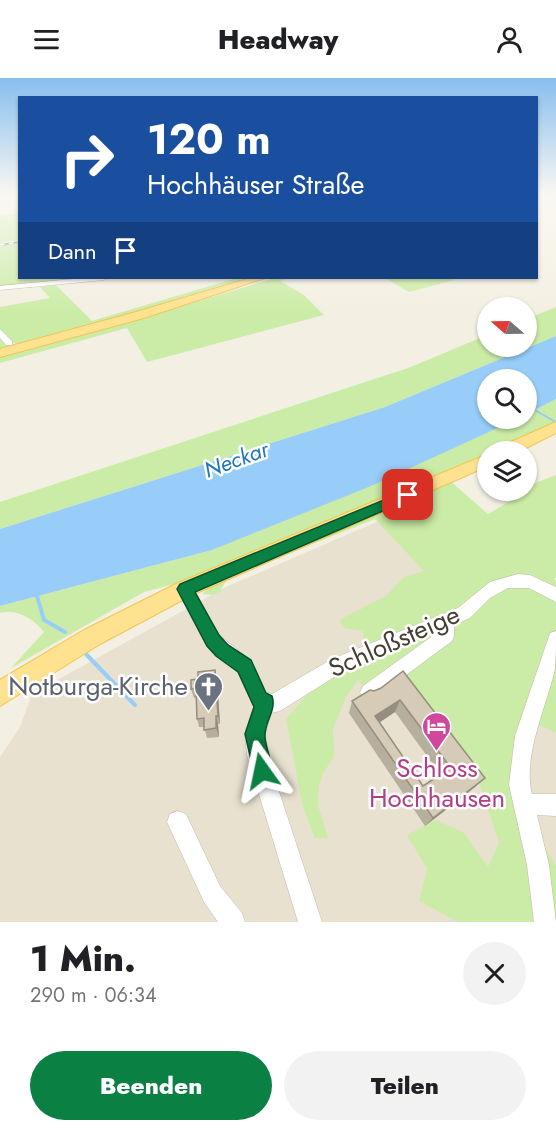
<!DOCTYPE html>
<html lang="de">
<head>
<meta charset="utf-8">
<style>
  :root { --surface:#fff; --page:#f2f2f2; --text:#202124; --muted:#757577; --accent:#0b8043 }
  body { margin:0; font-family:Jost,sans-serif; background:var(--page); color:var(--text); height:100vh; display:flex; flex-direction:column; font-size:22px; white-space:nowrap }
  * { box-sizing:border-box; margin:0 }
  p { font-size:20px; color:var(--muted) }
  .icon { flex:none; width:33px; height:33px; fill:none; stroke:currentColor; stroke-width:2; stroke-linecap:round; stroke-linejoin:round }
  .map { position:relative; height:844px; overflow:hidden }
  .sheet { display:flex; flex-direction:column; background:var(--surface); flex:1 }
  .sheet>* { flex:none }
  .banner { position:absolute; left:18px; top:18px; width:520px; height:183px; border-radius:0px; box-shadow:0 2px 4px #0004; background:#1a4fa0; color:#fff; overflow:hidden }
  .needle { width:39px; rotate:290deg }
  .fabs { position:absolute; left:477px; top:219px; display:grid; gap:12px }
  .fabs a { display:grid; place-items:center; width:60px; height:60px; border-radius:50%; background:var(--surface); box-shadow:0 2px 4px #0004; font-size:30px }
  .pin { position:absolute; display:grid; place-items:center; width:51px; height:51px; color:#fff; margin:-26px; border-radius:12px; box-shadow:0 3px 9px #0006 }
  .me { position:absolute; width:66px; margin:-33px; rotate:348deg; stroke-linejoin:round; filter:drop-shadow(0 0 4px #0008) }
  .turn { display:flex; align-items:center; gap:21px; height:126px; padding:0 30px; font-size:27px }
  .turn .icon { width:78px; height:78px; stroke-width:2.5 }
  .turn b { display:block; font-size:42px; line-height:51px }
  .then { display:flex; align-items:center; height:57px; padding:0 30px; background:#0003; gap:12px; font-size:22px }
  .round { display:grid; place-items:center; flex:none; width:63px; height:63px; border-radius:32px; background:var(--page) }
  .headline { display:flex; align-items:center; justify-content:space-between; height:102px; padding:0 30px }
  h1 { font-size:36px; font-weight:800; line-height:45px }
  .action { display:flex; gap:12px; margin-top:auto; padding:12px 30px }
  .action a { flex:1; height:69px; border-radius:36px; background:var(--accent); color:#fff; font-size:24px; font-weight:800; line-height:69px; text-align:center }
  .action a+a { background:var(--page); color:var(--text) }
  header { display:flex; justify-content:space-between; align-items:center; height:78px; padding:0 30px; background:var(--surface); font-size:27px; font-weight:800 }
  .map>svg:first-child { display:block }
</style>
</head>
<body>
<header><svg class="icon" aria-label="menu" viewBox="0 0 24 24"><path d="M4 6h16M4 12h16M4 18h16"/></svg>Headway<svg class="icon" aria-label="person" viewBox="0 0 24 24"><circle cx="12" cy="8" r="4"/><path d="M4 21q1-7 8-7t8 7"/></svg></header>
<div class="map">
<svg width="556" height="844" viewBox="0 0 556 844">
  <rect width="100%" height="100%" fill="#f3efe2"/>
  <path fill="#e8e1d0" d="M 395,436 L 556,541 L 556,844 L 0,844 L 0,679 L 20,649 L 32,616 L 226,509 Z"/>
  <path fill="#cbeca6" d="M 19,135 L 19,162 L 0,165 L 0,138 Z
    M 19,164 L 20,200 L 87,200 L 0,209 L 0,167 Z
    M 237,200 L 249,200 L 214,212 L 16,268 L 14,264 L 3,267 L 7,267 L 9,270 L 0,273 L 0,229 L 50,220 L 40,209 L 56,207 L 92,243 Z
    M 275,200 L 288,200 L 280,203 L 304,217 L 324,237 L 147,284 L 127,250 L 0,285 L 0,279 L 94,254 Z
    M 385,200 L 448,200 L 454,202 L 409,214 Z
    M 556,229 L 556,258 L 385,329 L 0,451 L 0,424 L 411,289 L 487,257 L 488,268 L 526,268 L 527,241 Z
    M 556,321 L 556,348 L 553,346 L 385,421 L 174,506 L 144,514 L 11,590 L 44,554 C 34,542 18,530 0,535 L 0,528 L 212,472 L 517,341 L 526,340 L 527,336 Z
    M 556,397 L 556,500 L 554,500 L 556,504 L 556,655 L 531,643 L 519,707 L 539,760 L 556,788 L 556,844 L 458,844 L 419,823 L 427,791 L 407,757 L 436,742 L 464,755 L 488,789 L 499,765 L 480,707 L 400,591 L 369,614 L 358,602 L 346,619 L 333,651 L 334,679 L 323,695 L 319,708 L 318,727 L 328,760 L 315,760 L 303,729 L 286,641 L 308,616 L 357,579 L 364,567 L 363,553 L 344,550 L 339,542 L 386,518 L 404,499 L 424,493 L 375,441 L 253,490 L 226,503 L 220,513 L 214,517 L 202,516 L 218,501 L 449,402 L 488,436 L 510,423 L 513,413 L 526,412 L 527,408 Z"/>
  <path fill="#97cdf8" d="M 556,258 L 556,321 L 527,336 L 526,302 L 488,302 L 488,340 L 517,341 L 371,408 L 212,472 L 0,528 L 0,451 L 385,329 Z"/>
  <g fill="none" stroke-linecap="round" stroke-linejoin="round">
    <path stroke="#97cdf8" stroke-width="2" d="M 526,327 L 554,343"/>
    <path stroke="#97cdf8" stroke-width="4" d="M 37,518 L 44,542 L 65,554
      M 84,574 L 135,627"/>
    <defs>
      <path id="minor" d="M 84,200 L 108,200 L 104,202 L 0,212 L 0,208 Z
        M 0,251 L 12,263 L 12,267 L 6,267 L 0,260 Z
        M 518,496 L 530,497 L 556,509 L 556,524 L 529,510 L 508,510 L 490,520 L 470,540 L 454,547 L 454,558 L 452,563 L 375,620 L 369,623 L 363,620 L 360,614 L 363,608 L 438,554 L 344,593 L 280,633 L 271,635 L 265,656 L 267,677 L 322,844 L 298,844 L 247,677 L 245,656 L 254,628 L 238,594 L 207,569 L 177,511 L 179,506 L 185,504 L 191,506 L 219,557 L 250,582 L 265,614 L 272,616 L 332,581 L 458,530 L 490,504 Z
        M 556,553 C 556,565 556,579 555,591 C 547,627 522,679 532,716 L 556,716 L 556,738 L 537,737 L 549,787 L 556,844 L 534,844 L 527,787 L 509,707 L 515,658 L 548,561 L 550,555 Z
        M 178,733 L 186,736 L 220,808 L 242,835 L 245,844 L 218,844 L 204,824 L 167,744 L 170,736 Z"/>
      <path id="major" d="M 251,200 L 265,200 L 144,240 L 0,279 L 0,271 L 136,234 Z
        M 556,344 L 556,355 L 518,374 L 495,374 L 497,370 Z
        M 488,376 L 488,388 L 192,517 L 100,566 L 0,628 L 0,602 L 84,552 L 178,505 Z"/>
    </defs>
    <use href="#minor" stroke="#c2baa7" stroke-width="1"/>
    <use href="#major" stroke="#f0c554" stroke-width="2"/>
    <use href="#minor" fill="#fff" fill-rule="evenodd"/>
    <use href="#major" fill="#ffe290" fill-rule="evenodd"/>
    <defs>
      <path id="rail" d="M 0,167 L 20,164"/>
    </defs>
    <use href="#rail" stroke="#949494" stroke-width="2"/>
    <use href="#rail" stroke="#fff" stroke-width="1.5" stroke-dasharray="4.5" stroke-linecap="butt"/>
  </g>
  <path fill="#b7af9d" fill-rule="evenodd" d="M 215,592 L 217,601 L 220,646 L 218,646 L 219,659 L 207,660 L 204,649 L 199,649 L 197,641 L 196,620 L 194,620 L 191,611 L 198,601 Z
    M 403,593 L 475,709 L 425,748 L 349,635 L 352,623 L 381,610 ZM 395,634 L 440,696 L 423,708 L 380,644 Z"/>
  <path fill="#958e80" d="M 215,592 L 217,601 L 220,646 L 218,638 Z
    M 400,622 L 395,634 L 371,650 L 375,638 Z
    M 216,638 L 218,646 L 219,659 L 216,650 Z
    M 485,700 L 475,709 L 425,748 L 433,740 Z"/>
  <path fill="#d5cbb7" stroke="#958e80" stroke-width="1.5" fill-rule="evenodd" d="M 215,592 L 218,638 L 216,638 L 216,650 L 204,652 L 204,640 L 197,641 L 196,610 L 191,611 L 191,602 L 198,601 L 198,594 Z
    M 403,593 L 485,700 L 433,740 L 352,623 L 370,612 L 374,613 L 381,610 ZM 400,622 L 451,690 L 423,708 L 375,638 Z"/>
  <linearGradient id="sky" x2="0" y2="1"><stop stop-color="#87beee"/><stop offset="0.5" stop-color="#faf8f2"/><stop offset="1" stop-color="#faf8f2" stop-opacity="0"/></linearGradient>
  <rect width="556" height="234" fill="url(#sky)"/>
  <path fill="#0b8043" stroke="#07532c" stroke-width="1.5" d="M 408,412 L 415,417 L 413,420 L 195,514 L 219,557 L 228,567 L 251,582 L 266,615 L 272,618 C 277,632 264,644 265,659 C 266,673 275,687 269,700 L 262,703 L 255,700 L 245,656 L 254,629 L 238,594 L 216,578 L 207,568 L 177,511 L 180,506 Z"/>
  <defs>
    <symbol id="church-pin" viewBox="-11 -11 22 30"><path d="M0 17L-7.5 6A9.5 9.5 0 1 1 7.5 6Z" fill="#6b7280" stroke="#fff"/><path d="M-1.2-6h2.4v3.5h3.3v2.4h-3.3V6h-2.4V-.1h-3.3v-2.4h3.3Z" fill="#fff"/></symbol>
    <symbol id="hotel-pin" viewBox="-11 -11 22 30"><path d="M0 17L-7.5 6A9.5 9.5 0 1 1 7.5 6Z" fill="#d1479c" stroke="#fff"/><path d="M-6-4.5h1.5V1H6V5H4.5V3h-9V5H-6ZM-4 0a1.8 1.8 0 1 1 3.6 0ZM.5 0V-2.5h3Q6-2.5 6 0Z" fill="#fff"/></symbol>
  </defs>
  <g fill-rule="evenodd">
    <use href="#church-pin" x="192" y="592" width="33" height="45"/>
    <use href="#hotel-pin" x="420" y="632" width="33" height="45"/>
  </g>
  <g text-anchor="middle" stroke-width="5" stroke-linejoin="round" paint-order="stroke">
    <g font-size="22" font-style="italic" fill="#2176bc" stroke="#fff">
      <text transform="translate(236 381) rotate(-20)" y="8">Neckar</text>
    </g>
    <g font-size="26" fill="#453e32" stroke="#fff">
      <text transform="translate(394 563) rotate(-24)" y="9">Schloßsteige</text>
    </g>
    <g font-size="26" fill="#5b616d" stroke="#fff" text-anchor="end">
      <text x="188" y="617">Notburga-Kirche</text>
    </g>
    <g font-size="26" fill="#b23c85" stroke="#fff">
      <text x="437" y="699">Schloss<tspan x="437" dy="30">Hochhausen</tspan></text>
    </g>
  </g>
</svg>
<div class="fabs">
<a><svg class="needle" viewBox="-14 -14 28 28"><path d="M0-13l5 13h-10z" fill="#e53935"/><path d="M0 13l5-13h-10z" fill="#757577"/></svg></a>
<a><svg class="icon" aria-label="search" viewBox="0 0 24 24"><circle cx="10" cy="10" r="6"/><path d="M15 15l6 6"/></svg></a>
<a><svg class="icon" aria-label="layers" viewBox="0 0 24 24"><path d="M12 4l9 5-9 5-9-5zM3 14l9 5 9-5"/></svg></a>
</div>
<div class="pin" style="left:408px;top:417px;background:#d93025"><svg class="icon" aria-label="arrive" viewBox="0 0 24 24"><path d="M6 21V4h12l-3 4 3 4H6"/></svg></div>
<svg class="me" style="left:262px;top:693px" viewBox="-20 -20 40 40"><path d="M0-17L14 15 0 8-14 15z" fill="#0b8043" stroke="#fff" stroke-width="4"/></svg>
<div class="banner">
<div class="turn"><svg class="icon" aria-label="right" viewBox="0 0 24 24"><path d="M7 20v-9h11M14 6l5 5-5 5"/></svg><div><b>120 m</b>Hochhäuser Straße</div></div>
<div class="then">Dann<svg class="icon" aria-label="arrive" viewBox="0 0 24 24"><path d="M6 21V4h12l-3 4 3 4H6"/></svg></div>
</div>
</div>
<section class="sheet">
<div class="headline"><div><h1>1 Min.</h1><p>290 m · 06:34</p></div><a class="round"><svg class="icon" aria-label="close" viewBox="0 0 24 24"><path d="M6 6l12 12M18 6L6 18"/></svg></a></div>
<div class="action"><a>Beenden</a><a>Teilen</a></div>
</section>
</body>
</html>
